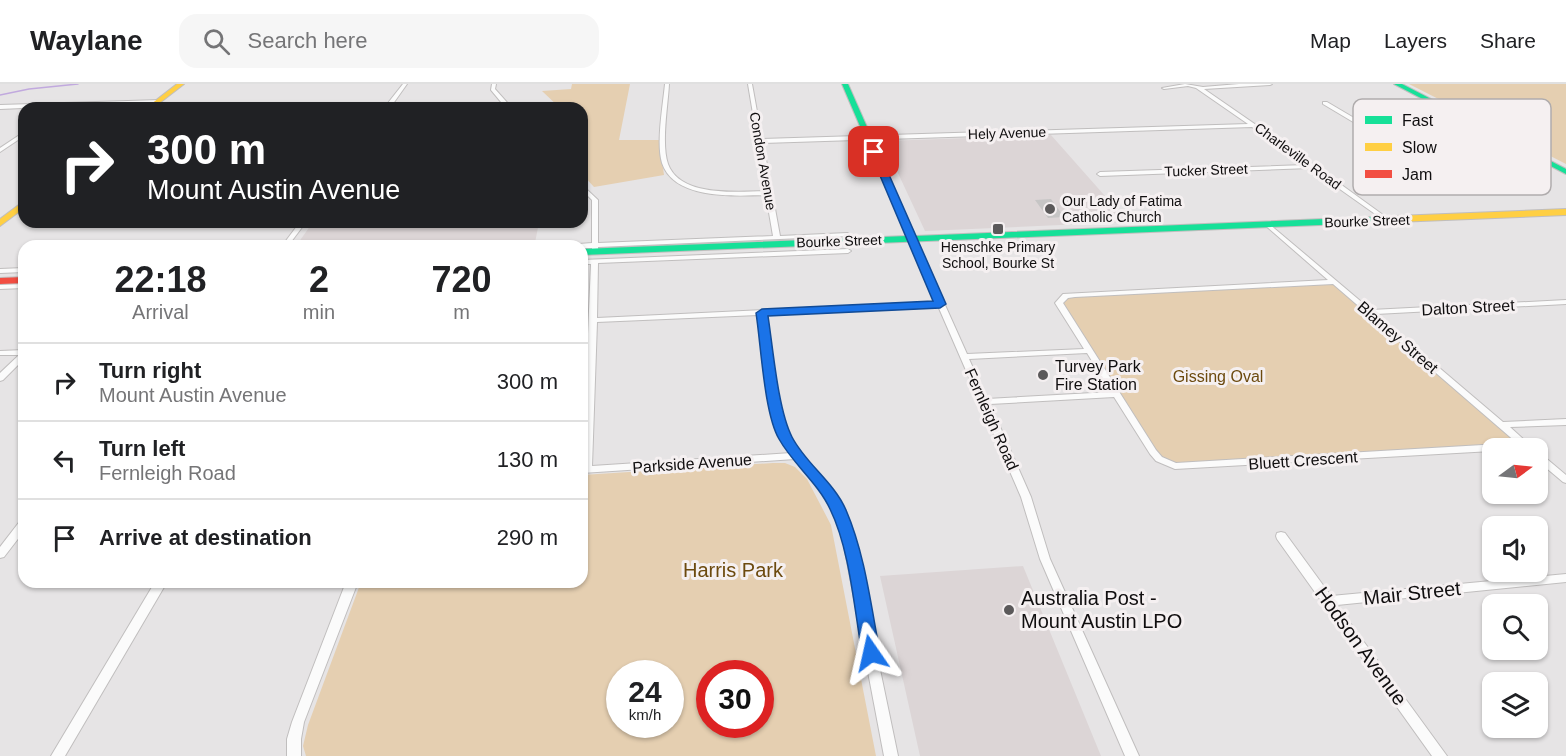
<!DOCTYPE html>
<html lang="en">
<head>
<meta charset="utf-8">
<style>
  :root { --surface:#fff; --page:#f6f6f6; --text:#202124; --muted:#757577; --line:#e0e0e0 }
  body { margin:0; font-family:Arial,sans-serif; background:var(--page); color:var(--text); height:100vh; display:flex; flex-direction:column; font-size:22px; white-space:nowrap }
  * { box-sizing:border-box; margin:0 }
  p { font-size:20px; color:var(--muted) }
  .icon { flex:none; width:33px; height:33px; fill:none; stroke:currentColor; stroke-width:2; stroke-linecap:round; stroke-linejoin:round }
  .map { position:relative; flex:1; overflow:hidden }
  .details { position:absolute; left:18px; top:156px; width:570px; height:348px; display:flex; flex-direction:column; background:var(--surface); border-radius:18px; box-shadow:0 2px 4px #0004 }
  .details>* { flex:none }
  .guide { position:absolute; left:18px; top:18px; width:570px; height:126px; border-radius:18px; box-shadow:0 2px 4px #0004; background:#202124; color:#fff; overflow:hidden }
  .needle { width:39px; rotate:75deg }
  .controls { position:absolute; left:1482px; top:354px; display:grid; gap:12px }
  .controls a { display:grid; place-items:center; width:66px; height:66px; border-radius:12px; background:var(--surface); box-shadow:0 2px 4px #0004; font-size:30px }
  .speed { position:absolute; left:606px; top:576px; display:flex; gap:12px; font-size:30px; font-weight:700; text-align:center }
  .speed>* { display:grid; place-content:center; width:78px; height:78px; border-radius:50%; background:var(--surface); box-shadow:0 2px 4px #0004; line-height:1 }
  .speed small { font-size:15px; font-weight:400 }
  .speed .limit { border:9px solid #d22; background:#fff; color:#111 }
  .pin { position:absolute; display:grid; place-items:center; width:51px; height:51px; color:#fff; margin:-26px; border-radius:12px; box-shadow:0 3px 9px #0006 }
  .me { position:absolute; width:66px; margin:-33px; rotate:349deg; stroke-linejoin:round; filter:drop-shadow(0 0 4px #0008) }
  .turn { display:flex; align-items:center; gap:21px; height:126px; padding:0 30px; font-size:27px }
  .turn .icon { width:78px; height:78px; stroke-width:2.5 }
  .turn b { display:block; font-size:42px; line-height:51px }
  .eta { display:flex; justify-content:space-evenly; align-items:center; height:102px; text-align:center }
  .eta b { font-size:36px; font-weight:600; line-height:42px }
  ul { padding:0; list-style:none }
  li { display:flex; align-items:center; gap:18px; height:78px; padding:0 30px; border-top:2px solid var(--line) }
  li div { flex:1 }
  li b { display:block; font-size:22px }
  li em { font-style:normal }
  header { display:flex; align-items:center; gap:36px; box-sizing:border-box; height:84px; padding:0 30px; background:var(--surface); border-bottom:2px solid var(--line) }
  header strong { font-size:28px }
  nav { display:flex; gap:33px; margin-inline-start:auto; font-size:21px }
  .search { width:420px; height:54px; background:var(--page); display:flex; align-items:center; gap:15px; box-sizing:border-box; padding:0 21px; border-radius:18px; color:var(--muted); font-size:22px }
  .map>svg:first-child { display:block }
</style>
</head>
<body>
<header>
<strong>Waylane</strong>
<div class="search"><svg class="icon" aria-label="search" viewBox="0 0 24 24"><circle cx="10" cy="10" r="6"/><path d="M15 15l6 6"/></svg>Search here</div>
<nav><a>Map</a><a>Layers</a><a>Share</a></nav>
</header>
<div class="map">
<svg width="1566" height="672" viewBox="0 0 1566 672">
  <rect width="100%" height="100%" fill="#e6e4e5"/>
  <path fill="#dcd5d6" d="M 1051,51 L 1128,138 L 925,147 L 883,57 Z
    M 313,138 L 539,138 L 535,159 L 454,162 L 296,162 Z
    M 1023,482 L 1101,672 L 920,672 L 880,492 Z"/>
  <path fill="#e5cfb1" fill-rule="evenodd" d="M 572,0 L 630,0 L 619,56 L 659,56 L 664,91 L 594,103 L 582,90 L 582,24 L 560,24 L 542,7 L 571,5 Z
    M 1409,0 L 1566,0 L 1566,80 Z
    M 1335,198 L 1525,362 L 1186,383 L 1159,375 L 1060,223 L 1066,212 Z
    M 773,379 L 785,379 L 795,383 L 807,395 L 831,441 L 876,672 L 306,672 L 303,662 L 308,641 L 361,498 L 582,498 L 582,391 ZM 620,590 L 670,590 L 670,640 L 620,640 ZM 710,590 L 760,590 L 760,640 L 710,640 Z"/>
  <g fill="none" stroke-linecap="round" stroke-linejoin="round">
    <path stroke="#c1a9de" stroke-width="1.5" d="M 0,11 L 29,5 L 78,0"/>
  </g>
  <path fill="#c6c5c5" d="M 1051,115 L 1064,133 L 1048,134 L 1035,116 Z"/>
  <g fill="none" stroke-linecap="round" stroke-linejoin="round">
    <defs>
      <path id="street" d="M 403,0 L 407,0 L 390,24 L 384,24 Z
        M 492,0 L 496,0 L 495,5 L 512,24 L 506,24 L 491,6 Z
        M 665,0 L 669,0 C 668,21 661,60 668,80 C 680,113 737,108 766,107 L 748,0 L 752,0 L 762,55 L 1248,40 L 1196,4 L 1188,2 L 1164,5 L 1162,4 L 1185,0 L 1203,3 L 1239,0 L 1272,0 L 1270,1 L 1204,5 L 1314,81 L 1390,136 L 1385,137 L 1310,84 L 1100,92 L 1097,90 L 1100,88 L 1305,81 L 1252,43 L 763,59 L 780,152 L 848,149 L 851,151 L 850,152 L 598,163 L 598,167 L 595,169 L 592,167 L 592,164 L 582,164 L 582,162 L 576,162 L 579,160 L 592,159 L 592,116 L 582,106 L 582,101 L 598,116 L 598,159 L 773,152 L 766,111 C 735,112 674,116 662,79 C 656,59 663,21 665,0 Z
        M 160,16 L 160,18 L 158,18 L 0,25 L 0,21 Z
        M 1323,18 L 1327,18 L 1405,64 L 1516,60 L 1519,62 L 1516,64 L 1410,67 L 1444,88 L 1445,89 L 1442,91 L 1323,20 Z
        M 24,48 L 24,52 L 0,68 L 0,64 Z
        M 300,138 L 306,138 L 288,162 L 282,162 Z
        M 1268,139 L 1371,226 L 1566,216 L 1566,220 L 1376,230 L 1503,338 L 1566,335 L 1566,341 L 1510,343 L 1531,362 L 1532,364 L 1492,364 L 1492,367 L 1175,385 L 1156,377 L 1150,370 L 1114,313 L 990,320 L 1031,413 L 1050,475 L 1139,672 L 1125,672 L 1040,475 L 1021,413 L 938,222 L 766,230 C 770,266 774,328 792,357 C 801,372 814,384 825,397 C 836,412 845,428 851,446 L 898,672 L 884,672 L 841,446 L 826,413 L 795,375 L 582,389 L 591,180 L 582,180 L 582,176 L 848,165 L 851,167 L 848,169 L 598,179 L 597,234 L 936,218 L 909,154 L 912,152 L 915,154 L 967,270 L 1084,265 L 1055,219 L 1063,210 L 1328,196 L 1266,142 L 1266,140 ZM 1333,200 L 1517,359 L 1176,379 L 1162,373 L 1156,366 L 1063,219 L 1068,214 L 1075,213 ZM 758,231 C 763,275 764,332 791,369 L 592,382 L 597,238 ZM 1087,269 L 1111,308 L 987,315 L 969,275 Z
        M 24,184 L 24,188 L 0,189 L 0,185 Z
        M 24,200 L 24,204 L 0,205 L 0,201 Z
        M 24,266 L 24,275 L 3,296 L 0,297 L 0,289 L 19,271 L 0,271 L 0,267 Z
        M 1538,369 L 1541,370 L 1566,391 L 1566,399 L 1563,398 L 1538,377 Z
        M 24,436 L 24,447 L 4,473 L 0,474 L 0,463 L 20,437 Z
        M 1281,448 L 1285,449 L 1331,512 L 1566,490 L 1566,498 L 1337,521 L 1447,672 L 1432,672 L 1277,455 L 1276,452 L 1277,449 Z
        M 155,498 L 167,498 L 65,672 L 51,672 Z
        M 346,498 L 358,498 L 304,638 L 301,655 L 301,672 L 287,672 L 287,655 L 292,638 Z"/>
      <path id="fast" d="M 842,0 L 848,0 L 915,152 L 1396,132 L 1400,135 L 1396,138 L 582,171 L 582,165 L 907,152 Z
        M 1394,0 L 1402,0 L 1566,85 L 1566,90 Z"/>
      <path id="slow" d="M 177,0 L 184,0 L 153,24 L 146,24 Z
        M 24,117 L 24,124 L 0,142 L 0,135 Z
        M 1566,125 L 1566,131 L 1396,138 L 1392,135 L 1396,132 Z"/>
      <path id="jam" d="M 24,193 L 24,199 L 0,200 L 0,194 Z"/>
    </defs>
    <use href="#street" stroke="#c0bebe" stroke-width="2"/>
    <use href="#fast" stroke="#c0bebe" stroke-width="2"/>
    <use href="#slow" stroke="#c0bebe" stroke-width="2"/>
    <use href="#jam" stroke="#c0bebe" stroke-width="2"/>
    <use href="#street" fill="#fbfbfb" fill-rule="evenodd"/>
    <use href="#fast" fill="#16e098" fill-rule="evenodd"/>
    <use href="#slow" fill="#ffcf43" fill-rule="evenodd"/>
    <use href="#jam" fill="#f24e42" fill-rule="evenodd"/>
  </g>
  <path fill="#1a73e8" stroke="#114b97" stroke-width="1.5" d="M 874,65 L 879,68 L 946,220 L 940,224 L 768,232 C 773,264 778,326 792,353 C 806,380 834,398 846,426 C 865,470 871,522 880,569 L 877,574 L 871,576 L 864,574 L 862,569 C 854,524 850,466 830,425 C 818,399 793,380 779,355 C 764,329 761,261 756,229 L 762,225 L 933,217 L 870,68 Z"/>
  <g fill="#5b595a" stroke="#f5f0f1" stroke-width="2">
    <circle cx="1050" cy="125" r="6"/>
    <rect x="992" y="139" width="12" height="12" rx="3"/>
    <circle cx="1043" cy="291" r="6"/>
    <circle cx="1009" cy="526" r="6"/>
  </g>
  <g text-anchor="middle" stroke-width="6" stroke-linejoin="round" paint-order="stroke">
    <g font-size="14" fill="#100e0f" stroke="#f5f0f1">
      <text transform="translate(1007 49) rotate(-2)" y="5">Hely Avenue</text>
      <text transform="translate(1298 72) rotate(36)" y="5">Charleville Road</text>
      <text transform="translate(763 77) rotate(80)" y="5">Condon Avenue</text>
      <text transform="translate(1206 86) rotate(-2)" y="5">Tucker Street</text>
      <text transform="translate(1367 137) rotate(-2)" y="5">Bourke Street</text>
      <text transform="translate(839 157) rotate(-2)" y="5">Bourke Street</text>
    </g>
    <g font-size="14" fill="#100e0f" stroke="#f5f0f1" text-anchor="start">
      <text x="1062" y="122">Our Lady of Fatima<tspan x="1062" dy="16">Catholic Church</tspan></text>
      <text x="998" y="168" text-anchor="middle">Henschke Primary<tspan x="998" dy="16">School, Bourke St</tspan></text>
    </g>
    <g font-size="16" fill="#100e0f" stroke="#f5f0f1">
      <text transform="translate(1468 223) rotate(-3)" y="6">Dalton Street</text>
      <text transform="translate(1398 253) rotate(41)" y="6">Blamey Street</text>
      <text transform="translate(992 335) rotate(66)" y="6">Fernleigh Road</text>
      <text transform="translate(1303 376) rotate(-4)" y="6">Bluett Crescent</text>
      <text transform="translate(692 379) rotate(-4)" y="6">Parkside Avenue</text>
    </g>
    <g font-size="16" fill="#100e0f" stroke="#f5f0f1" text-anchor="start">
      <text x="1055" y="288">Turvey Park<tspan x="1055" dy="18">Fire Station</tspan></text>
    </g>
    <g font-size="16" fill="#6c4a0e" stroke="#f5f0f1">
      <text x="1218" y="298">Gissing Oval</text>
    </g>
    <g font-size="20" fill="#6c4a0e" stroke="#f5f0f1">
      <text x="733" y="493">Harris Park</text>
    </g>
    <g font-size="20" fill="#100e0f" stroke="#f5f0f1">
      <text transform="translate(1412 509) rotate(-6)" y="7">Mair Street</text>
      <text transform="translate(1361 562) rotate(54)" y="7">Hodson Avenue</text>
    </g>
    <g font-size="20" fill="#100e0f" stroke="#f5f0f1" text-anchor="start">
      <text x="1021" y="521">Australia Post -<tspan x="1021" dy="23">Mount Austin LPO</tspan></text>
    </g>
  </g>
  <rect x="1353" y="15" width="198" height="96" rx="9" fill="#f5f0f1" stroke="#b0acad" stroke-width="1.5"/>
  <rect x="1365" y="32" width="27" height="8" fill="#16e098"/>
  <rect x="1365" y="59" width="27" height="8" fill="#ffcf43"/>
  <rect x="1365" y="86" width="27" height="8" fill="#f24e42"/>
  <g font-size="16" fill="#100e0f">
    <text x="1402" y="42">Fast</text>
    <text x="1402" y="69">Slow</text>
    <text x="1402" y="96">Jam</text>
  </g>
</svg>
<div class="controls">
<a><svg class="needle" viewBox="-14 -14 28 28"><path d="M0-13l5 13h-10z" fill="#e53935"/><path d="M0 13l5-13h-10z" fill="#757577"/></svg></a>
<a><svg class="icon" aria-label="sound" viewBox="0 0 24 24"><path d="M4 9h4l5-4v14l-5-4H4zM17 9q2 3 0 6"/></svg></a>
<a><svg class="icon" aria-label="search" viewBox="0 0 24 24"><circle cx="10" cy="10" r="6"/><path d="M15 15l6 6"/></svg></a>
<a><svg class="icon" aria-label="layers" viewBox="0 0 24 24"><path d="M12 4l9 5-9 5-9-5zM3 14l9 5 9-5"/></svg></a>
</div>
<div class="speed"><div>24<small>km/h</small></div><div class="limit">30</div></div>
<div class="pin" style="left:874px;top:68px;background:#d93025"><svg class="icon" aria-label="arrive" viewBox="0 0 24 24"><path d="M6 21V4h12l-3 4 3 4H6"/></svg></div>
<svg class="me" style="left:871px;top:569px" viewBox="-20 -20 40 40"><path d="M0-17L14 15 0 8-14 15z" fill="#1a73e8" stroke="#fff" stroke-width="4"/></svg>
<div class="guide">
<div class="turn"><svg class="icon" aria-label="right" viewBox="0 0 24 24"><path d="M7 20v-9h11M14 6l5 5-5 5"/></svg><div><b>300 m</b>Mount Austin Avenue</div></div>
</div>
<section class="details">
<div class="eta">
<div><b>22:18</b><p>Arrival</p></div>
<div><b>2</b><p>min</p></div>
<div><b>720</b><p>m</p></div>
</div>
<ul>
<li><svg class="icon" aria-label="right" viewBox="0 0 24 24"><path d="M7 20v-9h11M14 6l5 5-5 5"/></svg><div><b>Turn right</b><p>Mount Austin Avenue</p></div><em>300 m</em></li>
<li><svg class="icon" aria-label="left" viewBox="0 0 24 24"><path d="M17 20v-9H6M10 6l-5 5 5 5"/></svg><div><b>Turn left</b><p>Fernleigh Road</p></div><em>130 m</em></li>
<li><svg class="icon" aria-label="arrive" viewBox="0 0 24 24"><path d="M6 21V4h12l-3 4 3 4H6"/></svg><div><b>Arrive at destination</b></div><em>290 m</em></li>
</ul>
</section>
</div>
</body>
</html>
